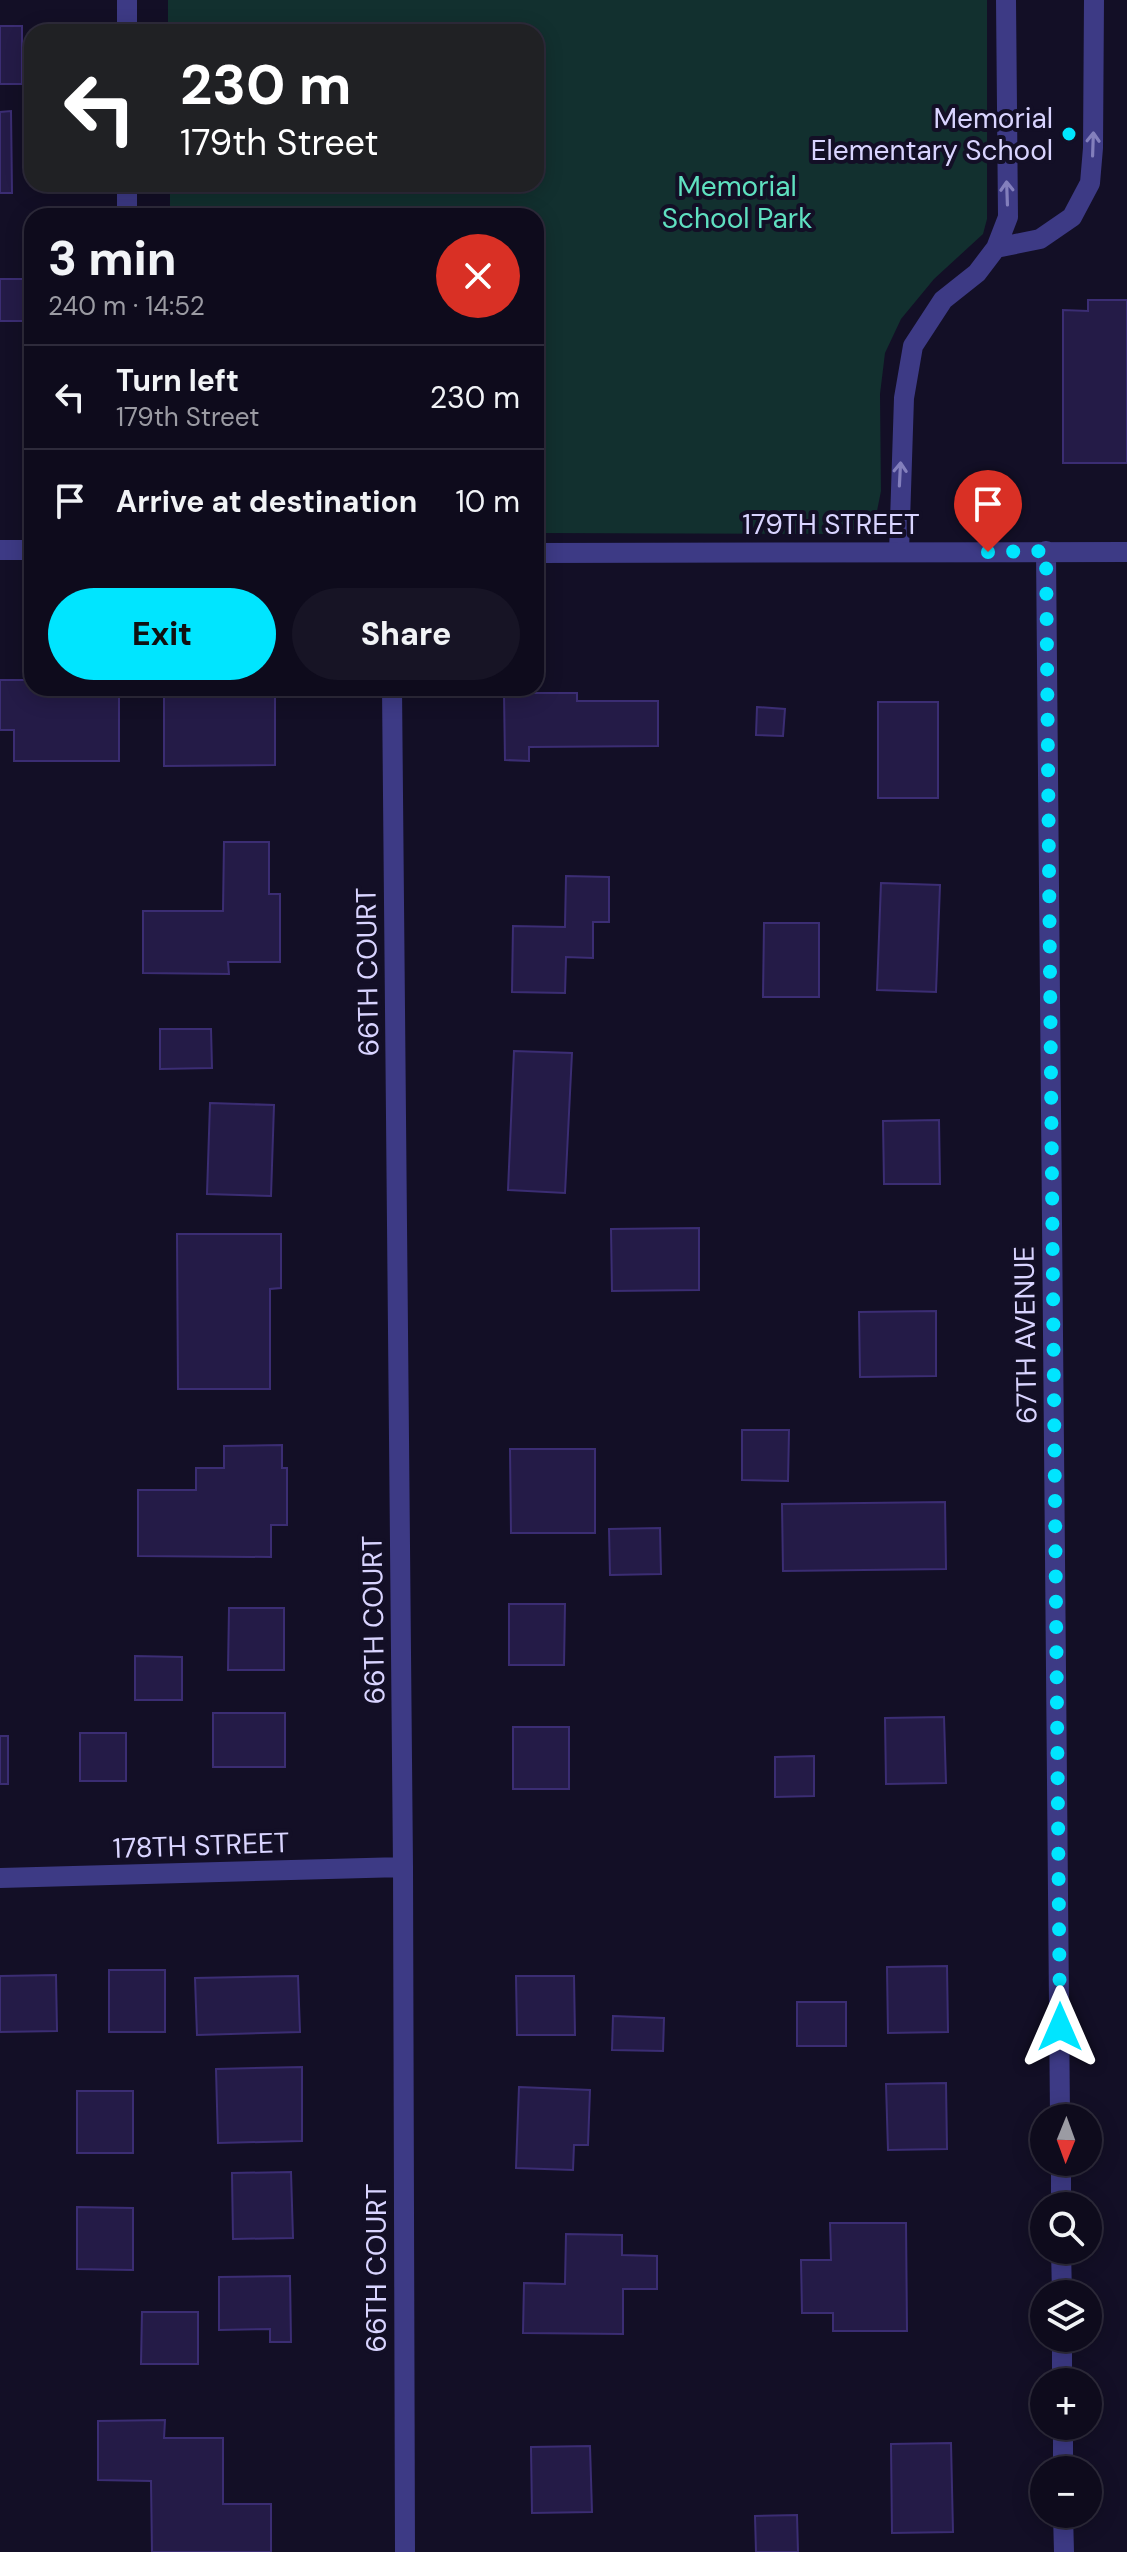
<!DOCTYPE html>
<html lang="en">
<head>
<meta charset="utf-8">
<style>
  :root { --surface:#0e0b1c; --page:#171425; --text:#f1f3f6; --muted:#9b9ba3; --line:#2e2b3b; --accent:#00e5ff }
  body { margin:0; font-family:"DM Sans",sans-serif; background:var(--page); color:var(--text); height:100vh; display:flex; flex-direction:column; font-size:30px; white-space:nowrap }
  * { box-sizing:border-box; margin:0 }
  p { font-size:26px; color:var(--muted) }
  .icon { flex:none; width:44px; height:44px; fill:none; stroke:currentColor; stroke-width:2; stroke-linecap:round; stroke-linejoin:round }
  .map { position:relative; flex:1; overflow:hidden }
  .drawer { position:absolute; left:24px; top:208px; width:520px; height:488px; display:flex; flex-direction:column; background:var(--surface); border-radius:24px; box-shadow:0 4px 20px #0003,0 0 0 2px var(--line) }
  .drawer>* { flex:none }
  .hud { position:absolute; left:24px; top:24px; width:520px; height:168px; border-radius:24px; box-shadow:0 4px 20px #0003,0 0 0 2px var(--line); background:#202124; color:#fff; overflow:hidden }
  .needle { width:52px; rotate:181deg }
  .controls { position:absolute; left:1030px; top:2104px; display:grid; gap:16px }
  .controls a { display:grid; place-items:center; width:72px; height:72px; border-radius:50%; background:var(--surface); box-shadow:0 4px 20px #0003,0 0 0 2px var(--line); font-size:40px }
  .pin { position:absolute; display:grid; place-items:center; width:68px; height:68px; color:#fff; margin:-82px -34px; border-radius:50% 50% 50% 0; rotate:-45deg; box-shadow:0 0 8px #0007 }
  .pin .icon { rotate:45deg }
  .me { position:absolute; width:88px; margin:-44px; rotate:0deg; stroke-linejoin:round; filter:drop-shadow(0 0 6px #0008) }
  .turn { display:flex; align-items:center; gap:28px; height:168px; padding:0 24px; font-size:36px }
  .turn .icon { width:104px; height:104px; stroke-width:2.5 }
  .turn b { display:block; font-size:56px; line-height:68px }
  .round { display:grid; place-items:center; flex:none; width:84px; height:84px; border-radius:42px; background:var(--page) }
  .summary { display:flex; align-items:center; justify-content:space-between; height:136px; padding:0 24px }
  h1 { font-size:48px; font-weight:800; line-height:60px }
  .cta { display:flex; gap:16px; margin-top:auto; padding:16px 24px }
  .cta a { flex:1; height:92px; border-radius:48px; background:var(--accent); color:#111; font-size:32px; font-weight:800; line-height:92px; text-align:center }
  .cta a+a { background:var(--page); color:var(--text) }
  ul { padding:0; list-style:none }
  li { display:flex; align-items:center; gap:24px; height:104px; padding:0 24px; border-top:2px solid var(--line) }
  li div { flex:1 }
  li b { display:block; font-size:30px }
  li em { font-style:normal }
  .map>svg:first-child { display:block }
</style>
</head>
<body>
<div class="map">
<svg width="1127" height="2552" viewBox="0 0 1127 2552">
  <rect width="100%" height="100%" fill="#130f26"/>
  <path fill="#12302f" d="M 168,0 L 987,0 L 987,219 L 983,234 L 934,279 L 901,319 L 885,353 L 880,394 L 881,491 L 877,511 L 862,527 L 844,534 L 536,533 L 536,216 L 170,216 L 170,184 L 536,184 L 536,32 L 168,32 Z"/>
  <path fill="#241b47" stroke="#3b2d73" stroke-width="2" d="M 0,26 L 22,26 L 22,84 L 0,84 Z
    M 11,111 L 12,193 L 0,193 L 0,112 Z
    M 0,279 L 25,279 L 25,321 L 0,321 Z
    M 1088,300 L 1127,300 L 1127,463 L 1063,463 L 1063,310 L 1088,311 Z
    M 0,680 L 32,680 L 32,688 L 119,689 L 119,761 L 14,761 L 14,730 L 0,730 Z
    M 164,688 L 275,688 L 275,765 L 164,766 Z
    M 504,693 L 577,693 L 577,701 L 658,701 L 658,746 L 529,747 L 529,761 L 505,760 Z
    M 878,702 L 938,702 L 938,798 L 878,798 Z
    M 757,707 L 785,709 L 783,736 L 756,735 Z
    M 224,842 L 269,842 L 269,894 L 280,894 L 280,962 L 228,962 L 229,974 L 143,973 L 143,911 L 223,911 Z
    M 566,876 L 609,877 L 609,922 L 593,922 L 593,958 L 566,957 L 565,993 L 512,992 L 513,926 L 565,927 Z
    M 881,883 L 940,885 L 936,992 L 877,990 Z
    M 764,923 L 819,923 L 819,997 L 763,997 Z
    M 160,1029 L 211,1029 L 212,1068 L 160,1069 Z
    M 514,1051 L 572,1053 L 565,1193 L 508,1190 Z
    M 210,1103 L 274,1105 L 271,1196 L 207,1194 Z
    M 939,1120 L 940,1184 L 884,1184 L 883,1121 Z
    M 699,1228 L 699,1290 L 612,1291 L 611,1229 Z
    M 177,1234 L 281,1234 L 281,1288 L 270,1289 L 270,1389 L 178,1389 Z
    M 936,1311 L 936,1376 L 860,1377 L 859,1312 Z
    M 742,1430 L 789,1430 L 788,1481 L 742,1480 Z
    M 282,1445 L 282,1468 L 287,1468 L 287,1525 L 271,1525 L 271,1557 L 138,1556 L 138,1490 L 196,1490 L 196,1468 L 224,1468 L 224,1446 Z
    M 510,1449 L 595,1449 L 595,1533 L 511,1533 Z
    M 945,1502 L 946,1569 L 783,1571 L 782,1504 Z
    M 660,1528 L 661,1574 L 610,1575 L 609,1529 Z
    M 509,1604 L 565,1604 L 564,1665 L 509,1665 Z
    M 229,1608 L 284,1608 L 284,1670 L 228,1670 Z
    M 135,1656 L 182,1657 L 182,1700 L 135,1700 Z
    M 213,1713 L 285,1713 L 285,1767 L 213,1767 Z
    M 944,1717 L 946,1783 L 886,1784 L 885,1718 Z
    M 513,1727 L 569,1727 L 569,1789 L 513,1789 Z
    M 80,1733 L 126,1733 L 126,1781 L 80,1781 Z
    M 0,1736 L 8,1736 L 8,1784 L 0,1784 Z
    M 814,1756 L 814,1796 L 775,1797 L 775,1757 Z
    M 947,1966 L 948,2032 L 888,2033 L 887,1967 Z
    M 109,1970 L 165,1970 L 165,2032 L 109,2032 Z
    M 56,1975 L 57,2031 L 0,2032 L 0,1976 Z
    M 298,1976 L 300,2032 L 197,2035 L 195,1978 Z
    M 516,1976 L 574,1976 L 575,2035 L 517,2035 Z
    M 797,2002 L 846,2002 L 846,2046 L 797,2046 Z
    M 613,2016 L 664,2018 L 663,2051 L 612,2050 Z
    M 302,2067 L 302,2141 L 218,2143 L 216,2069 Z
    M 946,2083 L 947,2149 L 888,2150 L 886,2084 Z
    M 519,2087 L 590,2090 L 588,2145 L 574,2145 L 573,2170 L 516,2168 Z
    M 77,2091 L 133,2091 L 133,2153 L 77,2153 Z
    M 291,2172 L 293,2238 L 233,2239 L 232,2173 Z
    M 77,2207 L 133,2208 L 133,2270 L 77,2269 Z
    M 830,2223 L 906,2223 L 907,2331 L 833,2331 L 833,2313 L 802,2313 L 801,2260 L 831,2260 Z
    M 566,2234 L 622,2235 L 622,2255 L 657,2256 L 657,2289 L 623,2289 L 623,2334 L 523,2333 L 524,2283 L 565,2284 Z
    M 290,2276 L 291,2342 L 270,2342 L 270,2329 L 219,2330 L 219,2277 Z
    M 142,2312 L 198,2312 L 198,2364 L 141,2364 Z
    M 165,2420 L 164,2438 L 223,2438 L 223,2504 L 271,2504 L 271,2552 L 152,2552 L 151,2481 L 98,2480 L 98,2421 Z
    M 951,2443 L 953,2532 L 892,2533 L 891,2444 Z
    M 590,2446 L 592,2512 L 532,2513 L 531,2447 Z
    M 797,2515 L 798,2552 L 756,2552 L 755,2516 Z"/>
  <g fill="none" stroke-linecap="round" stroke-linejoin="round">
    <path stroke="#3d3a85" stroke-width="20" d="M 996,248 L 1040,239 L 1072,217 L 1090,183 L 1093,148 L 1094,0
      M 899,552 L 904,398 L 913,346 L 943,300 L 977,273 L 996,248 L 1008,217 L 1006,0"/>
    <path stroke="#3d3a85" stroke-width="20" d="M 127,0 L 127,32
      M 127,184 L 127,216
      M 0,550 L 32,550
      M 1046,551 L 1060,2118
      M 536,553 L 1127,552
      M 392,688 L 403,1867 L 405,2552
      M 0,1878 L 403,1867
      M 1061,2162 L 1061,2206
      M 1061,2250 L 1062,2294
      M 1062,2338 L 1062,2382
      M 1063,2426 L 1063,2470
      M 1063,2514 L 1064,2552"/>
  </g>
  <defs><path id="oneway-shaft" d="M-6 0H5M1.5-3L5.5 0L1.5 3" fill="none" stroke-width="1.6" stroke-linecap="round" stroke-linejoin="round" transform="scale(2)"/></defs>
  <g stroke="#837fbc">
    <use href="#oneway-shaft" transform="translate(1093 144) rotate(-88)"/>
    <use href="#oneway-shaft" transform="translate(1007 193) rotate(-92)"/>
    <use href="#oneway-shaft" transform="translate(900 474) rotate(-87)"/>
  </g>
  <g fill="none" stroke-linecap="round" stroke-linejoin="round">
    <path stroke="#00e5ff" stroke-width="14" stroke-dasharray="0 25.2" d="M 988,552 L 1046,551 L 1060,2027"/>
  </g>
  <circle fill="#00e5ff" stroke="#130f26" stroke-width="3" cx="1069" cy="134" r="8"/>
  <g text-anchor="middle" stroke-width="8" stroke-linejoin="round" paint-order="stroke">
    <g font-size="28" fill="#d9d4ff" stroke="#130f26" text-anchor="end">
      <text x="1053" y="128">Memorial<tspan x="1053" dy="32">Elementary School</tspan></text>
    </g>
    <g font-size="28" fill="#5fe0c0" stroke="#130f26">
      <text x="737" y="196">Memorial<tspan x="737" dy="32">School Park</tspan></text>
    </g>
    <g font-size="28" fill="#d9d4ff" stroke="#130f26">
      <text x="831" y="534">179TH STREET</text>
      <text transform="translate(367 972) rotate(-91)" y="10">66TH COURT</text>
      <text transform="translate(1025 1335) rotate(-91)" y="10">67TH AVENUE</text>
      <text transform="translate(373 1620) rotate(-91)" y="10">66TH COURT</text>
      <text transform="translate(201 1845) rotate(-2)" y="10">178TH STREET</text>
      <text transform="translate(376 2268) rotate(-90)" y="10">66TH COURT</text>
    </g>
  </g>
</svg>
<div class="controls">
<a><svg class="needle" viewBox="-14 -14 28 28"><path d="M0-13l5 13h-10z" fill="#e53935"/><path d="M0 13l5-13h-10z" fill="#9b9ba3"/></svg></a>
<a><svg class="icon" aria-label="search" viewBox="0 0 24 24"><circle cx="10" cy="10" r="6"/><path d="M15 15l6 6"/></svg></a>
<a><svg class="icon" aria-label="layers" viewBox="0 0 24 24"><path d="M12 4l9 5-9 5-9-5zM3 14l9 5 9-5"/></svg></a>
<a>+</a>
<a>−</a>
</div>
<div class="pin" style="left:988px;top:552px;background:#d93025"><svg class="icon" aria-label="arrive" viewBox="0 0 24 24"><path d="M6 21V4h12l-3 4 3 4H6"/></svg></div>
<svg class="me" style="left:1060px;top:2027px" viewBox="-20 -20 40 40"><path d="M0-17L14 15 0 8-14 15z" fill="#00e5ff" stroke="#fff" stroke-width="4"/></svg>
<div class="hud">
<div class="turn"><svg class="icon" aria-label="left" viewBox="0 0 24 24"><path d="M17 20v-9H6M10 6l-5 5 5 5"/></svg><div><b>230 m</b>179th Street</div></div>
</div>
<section class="drawer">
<div class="summary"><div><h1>3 min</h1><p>240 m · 14:52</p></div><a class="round" style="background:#d93025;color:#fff"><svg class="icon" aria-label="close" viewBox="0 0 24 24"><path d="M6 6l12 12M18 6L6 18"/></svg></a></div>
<ul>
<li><svg class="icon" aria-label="left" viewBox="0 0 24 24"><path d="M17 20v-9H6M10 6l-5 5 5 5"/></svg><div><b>Turn left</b><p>179th Street</p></div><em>230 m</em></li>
<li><svg class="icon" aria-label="arrive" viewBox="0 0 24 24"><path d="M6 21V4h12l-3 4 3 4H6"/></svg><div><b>Arrive at destination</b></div><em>10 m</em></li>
</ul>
<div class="cta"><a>Exit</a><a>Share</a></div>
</section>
</div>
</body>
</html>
